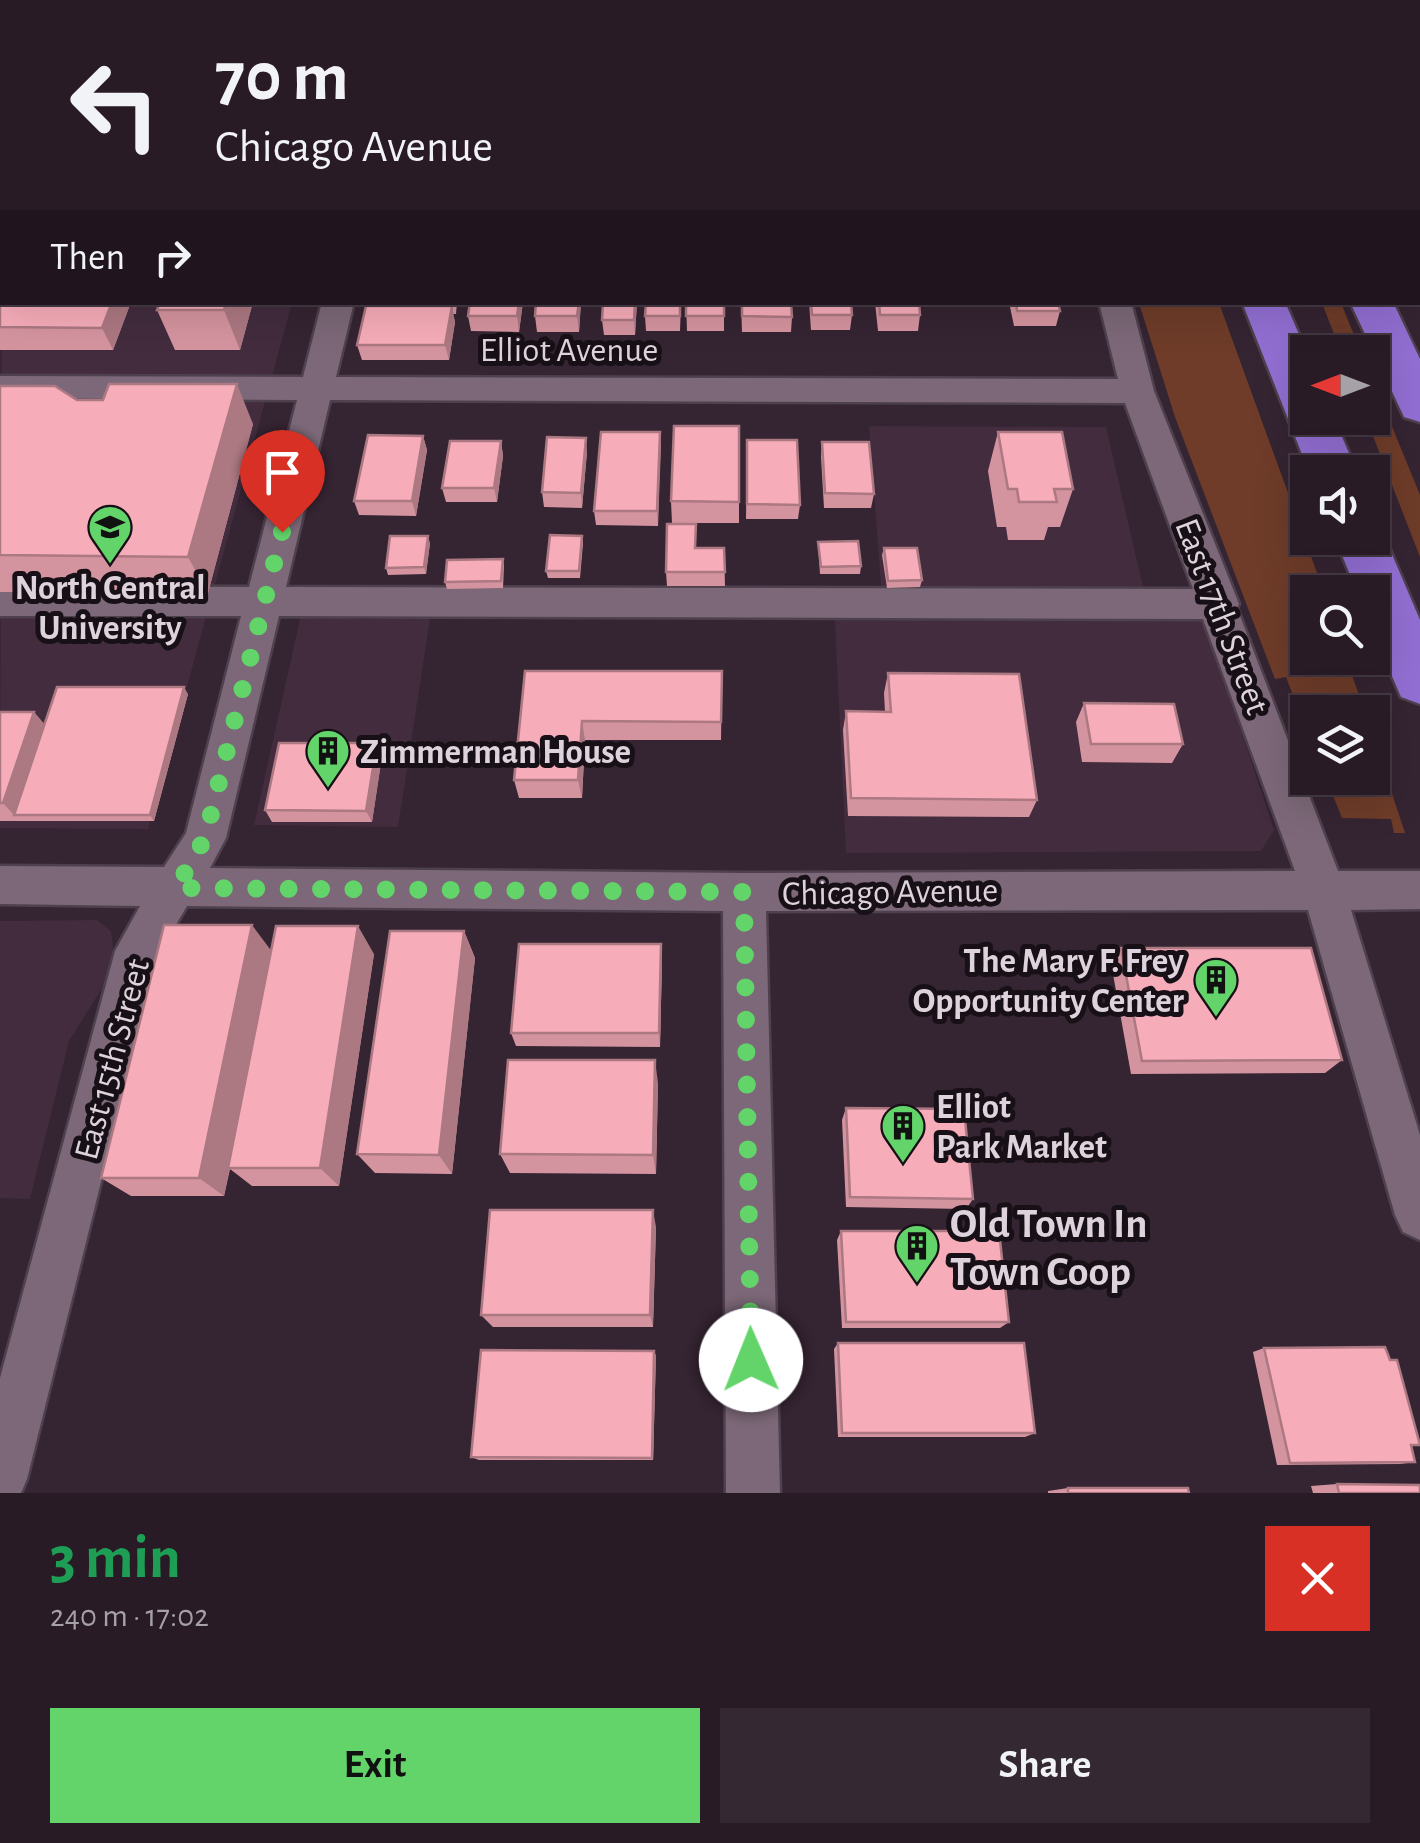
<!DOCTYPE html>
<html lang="en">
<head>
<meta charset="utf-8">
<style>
  :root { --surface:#281b26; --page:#342832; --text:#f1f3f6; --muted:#a5a1a7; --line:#443943; --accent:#62d469 }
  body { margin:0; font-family:"Alegreya Sans",sans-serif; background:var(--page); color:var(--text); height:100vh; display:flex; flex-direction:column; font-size:38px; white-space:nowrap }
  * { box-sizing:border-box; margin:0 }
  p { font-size:32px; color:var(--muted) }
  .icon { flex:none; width:55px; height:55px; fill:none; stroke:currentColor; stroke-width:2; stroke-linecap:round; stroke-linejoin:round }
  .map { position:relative; height:1493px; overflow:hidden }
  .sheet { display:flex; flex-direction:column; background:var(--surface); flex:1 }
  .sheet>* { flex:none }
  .guide { position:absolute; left:0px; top:0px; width:1420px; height:305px; box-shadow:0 10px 40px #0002,0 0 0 2px var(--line); background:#281b26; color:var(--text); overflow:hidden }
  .needle { width:65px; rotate:270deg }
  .buttons { position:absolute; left:1290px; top:335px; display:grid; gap:20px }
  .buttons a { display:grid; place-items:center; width:100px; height:100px; border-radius:0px; background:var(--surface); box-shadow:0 10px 40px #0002,0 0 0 2px var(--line); font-size:50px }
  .pin { position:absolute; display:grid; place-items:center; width:85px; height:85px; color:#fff; margin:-102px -42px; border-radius:50% 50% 50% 0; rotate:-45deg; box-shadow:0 0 10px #0007 }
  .pin .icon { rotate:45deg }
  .me { position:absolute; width:110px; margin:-55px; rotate:359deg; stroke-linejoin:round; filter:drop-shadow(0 0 8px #0008) }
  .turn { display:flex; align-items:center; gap:35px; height:210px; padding:0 50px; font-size:45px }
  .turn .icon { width:130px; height:130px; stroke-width:2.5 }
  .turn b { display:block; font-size:70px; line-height:85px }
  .then { display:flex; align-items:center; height:95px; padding:0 50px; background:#0003; gap:20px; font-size:38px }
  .round { display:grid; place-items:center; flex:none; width:105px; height:105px; border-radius:0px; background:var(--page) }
  .headline { display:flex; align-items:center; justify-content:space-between; height:170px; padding:0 50px }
  h1 { font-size:60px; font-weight:700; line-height:75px; color:#1e9e55 }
  .action { display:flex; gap:20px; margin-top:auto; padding:20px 50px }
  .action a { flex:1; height:115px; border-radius:0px; background:var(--accent); color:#111; font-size:40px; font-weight:700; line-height:115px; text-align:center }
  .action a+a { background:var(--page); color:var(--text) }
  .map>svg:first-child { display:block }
</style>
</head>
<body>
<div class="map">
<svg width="1420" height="1493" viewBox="0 0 1420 1493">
  <rect width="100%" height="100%" fill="#352432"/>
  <path fill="#422c3e" d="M 2,197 L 2,302 L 292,303 L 148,829 L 0,828 Z
    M 869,426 L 1106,427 L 1146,600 L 1198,601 L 1274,830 L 1261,851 L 846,853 L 834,600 L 882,599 Z
    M 303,606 L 432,606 L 398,827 L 254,825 Z
    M 97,920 L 111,931 L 113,947 L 106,982 L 69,1041 L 30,1199 L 0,1198 L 0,921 Z"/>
  <path fill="#6e3c29" d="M 1139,303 L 1219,303 L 1324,592 L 1308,592 L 1308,658 L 1346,658 L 1365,712 L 1308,712 L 1307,732 L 1286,677 L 1275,679 L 1175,417 Z
    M 1322,303 L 1341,303 L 1361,352 L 1341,352 Z
    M 1373,380 L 1420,495 L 1420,557 L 1366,418 L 1372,418 Z
    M 1373,736 L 1405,833 L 1394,833 L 1391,819 L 1342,818 L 1326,778 L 1372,778 Z"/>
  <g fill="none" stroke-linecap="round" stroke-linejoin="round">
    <defs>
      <path id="minor" d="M 821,0 L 847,0 L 848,2 L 823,2 Z
        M 1022,0 L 1048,0 L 1049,2 L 1024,2 Z
        M 322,302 L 354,302 L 336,377 L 1118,379 L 1099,302 L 1131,302 L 1154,391 L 1239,604 L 1237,608 L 1338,871 L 1420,871 L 1420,909 L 1351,910 L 1420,1135 L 1420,1240 L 1403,1232 L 1395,1215 L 1308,910 L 766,911 L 780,1493 L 726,1493 L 723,911 L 187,906 L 157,957 L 27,1479 L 21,1493 L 0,1493 L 0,1378 L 115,951 L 140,906 L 0,904 L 0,866 L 164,867 L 186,833 L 241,616 L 0,616 L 0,586 L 249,587 L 297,400 L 0,398 L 0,376 L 303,377 ZM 330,400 L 1125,403 L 1193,589 L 286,587 ZM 279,616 L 1203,619 L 1295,871 L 744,873 L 210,868 L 226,838 Z"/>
      <path id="highway" d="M 1109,0 L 1144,0 L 1145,2 L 1110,2 Z
        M 1156,0 L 1190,0 L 1191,2 L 1157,2 Z
        M 1203,0 L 1237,0 L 1238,2 L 1204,2 Z
        M 1243,0 L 1277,0 L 1278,2 L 1244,2 Z
        M 1288,0 L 1323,0 L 1324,2 L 1289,2 Z
        M 1418,8 L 1420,9 L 1420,35 L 1418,34 Z
        M 1418,227 L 1420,227 L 1420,259 L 1418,259 Z
        M 1242,302 L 1285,302 L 1308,355 L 1308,418 L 1334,418 L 1357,472 L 1309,472 Z
        M 1350,302 L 1393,302 L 1420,359 L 1420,422 L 1404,417 Z
        M 1372,523 L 1385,538 L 1420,620 L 1420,704 L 1401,697 L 1372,630 L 1372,592 L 1357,592 L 1335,538 L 1372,538 Z"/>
    </defs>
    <use href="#minor" stroke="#4e404c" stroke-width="5"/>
    <use href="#highway" stroke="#4e404c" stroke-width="5"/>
    <use href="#minor" fill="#7c6878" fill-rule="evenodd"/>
    <use href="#highway" fill="#926fd3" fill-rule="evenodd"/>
  </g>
  <path fill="#d4949f" d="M 97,0 L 739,0 L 739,2 L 96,2 Z
    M 0,269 L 131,302 L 113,350 L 0,350 Z
    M 160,302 L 253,302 L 240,350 L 175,350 L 157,310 Z
    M 370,302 L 457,302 L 456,314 L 453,314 L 455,322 L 449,360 L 362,360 L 357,345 L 371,306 Z
    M 523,302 L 519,332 L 471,331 L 468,316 Z
    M 536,302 L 581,302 L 579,332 L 537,332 L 535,316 Z
    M 637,302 L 635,335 L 604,335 L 602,320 Z
    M 681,302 L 680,331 L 646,331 L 645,316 Z
    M 686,302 L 724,302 L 724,331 L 687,331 Z
    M 741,302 L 792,317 L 791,332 L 742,332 Z
    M 809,302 L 851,302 L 852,315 L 850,330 L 811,330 Z
    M 875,302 L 919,302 L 920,315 L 918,331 L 878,331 Z
    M 945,302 L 977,302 L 977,304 Z
    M 1009,302 L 1058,302 L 1060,311 L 1056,326 L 1014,326 Z
    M 0,386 L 77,400 L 103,400 L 253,424 L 208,593 L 0,592 Z
    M 660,432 L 658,526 L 596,525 L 594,511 Z
    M 998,432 L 1073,489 L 1060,527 L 1048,527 L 1044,540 L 1008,540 L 1006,527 L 997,527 L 988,471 Z
    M 423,436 L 427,450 L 416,516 L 359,515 L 354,501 Z
    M 747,440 L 800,505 L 798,519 L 746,519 Z
    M 501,441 L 503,456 L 497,502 L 446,502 L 442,488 Z
    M 822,442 L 874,494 L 871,508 L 824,508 L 821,457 Z
    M 587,452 L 582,508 L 544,507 L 542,492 Z
    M 671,501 L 739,502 L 739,523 L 672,523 Z
    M 582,536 L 583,543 L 580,578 L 548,578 L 546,571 Z
    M 818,542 L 861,566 L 860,574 L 820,574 Z
    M 430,543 L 426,574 L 388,575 L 386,568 Z
    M 696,548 L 724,548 L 725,586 L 667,586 L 666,572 Z
    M 884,548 L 922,580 L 920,587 L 887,588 L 882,555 Z
    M 503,559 L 504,566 L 503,588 L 447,589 L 445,582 Z
    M 525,671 L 722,671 L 721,740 L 585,740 L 582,798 L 519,798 L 514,780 Z
    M 888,673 L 1037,800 L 1029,817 L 848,816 L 843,730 L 846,711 L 885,712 L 884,693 Z
    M 188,694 L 154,821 L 0,821 L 0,712 L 34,712 L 44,724 Z
    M 1084,703 L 1183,744 L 1172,763 L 1082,762 L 1076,722 Z
    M 377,743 L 382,756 L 372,822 L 272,822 L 265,810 Z
    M 464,931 L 475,958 L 452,1174 L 375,1173 L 357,1154 Z
    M 1121,948 L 1342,1060 L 1325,1073 L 1131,1074 L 1111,963 Z
    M 271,951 L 374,954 L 339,1186 L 252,1186 L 230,1169 L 224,1196 L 131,1196 L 101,1178 Z
    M 662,959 L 660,1047 L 516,1046 L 511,1033 Z
    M 658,1083 L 656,1174 L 510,1173 L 500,1154 Z
    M 846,1108 L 973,1199 L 966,1209 L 846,1207 L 842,1120 Z
    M 656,1227 L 653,1327 L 493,1327 L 481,1315 Z
    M 841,1231 L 1009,1322 L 1000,1328 L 842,1328 L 837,1240 Z
    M 838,1343 L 1035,1433 L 1025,1437 L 838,1437 L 834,1349 Z
    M 1264,1348 L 1411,1446 L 1415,1462 L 1400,1464 L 1277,1465 L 1253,1352 Z
    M 654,1351 L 656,1356 L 653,1460 L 479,1460 L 471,1457 Z
    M 1337,1484 L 1420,1493 L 1313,1493 L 1311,1486 Z
    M 1068,1488 L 1189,1493 L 1048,1493 L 1048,1491 Z"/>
  <path fill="#ac7882" d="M 272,0 L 296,0 L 296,2 L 271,2 Z
    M 558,0 L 576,0 L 576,2 L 557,2 Z
    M 651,0 L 664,0 L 664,2 L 651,2 Z
    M 112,302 L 131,302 L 113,350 L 102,328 Z
    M 226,302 L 253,302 L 240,350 L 224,310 Z
    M 519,302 L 523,302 L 519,332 L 517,316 Z
    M 579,302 L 581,302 L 579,332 L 577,316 Z
    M 635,302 L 637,302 L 635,335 L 634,320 Z
    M 452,306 L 455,322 L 449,360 L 445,345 Z
    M 237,384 L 253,424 L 208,593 L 188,557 Z
    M 660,432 L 661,447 L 658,526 L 657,511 Z
    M 423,436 L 427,450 L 416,516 L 412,501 Z
    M 586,438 L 587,452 L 582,508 L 581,493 Z
    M 501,441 L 503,456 L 497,502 L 494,488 Z
    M 428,536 L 430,543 L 426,574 L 424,567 Z
    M 184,687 L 188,694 L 154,821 L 150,815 Z
    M 34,712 L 50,731 L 14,815 L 3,803 Z
    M 582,721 L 585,740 L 582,798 L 578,780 Z
    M 377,743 L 382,756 L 372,822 L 366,811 Z
    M 252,925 L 273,953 L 224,1196 L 199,1178 Z
    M 358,926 L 374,954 L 339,1186 L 320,1168 Z
    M 464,931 L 475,958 L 452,1174 L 439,1155 Z
    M 661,944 L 662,959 L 660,1047 L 659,1033 Z
    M 655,1060 L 658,1083 L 656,1174 L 653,1155 Z
    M 653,1210 L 656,1227 L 653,1327 L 650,1315 Z
    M 654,1351 L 656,1356 L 653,1460 L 652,1458 Z"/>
  <path fill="#f6acb9" stroke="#ac7882" stroke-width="2.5" d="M 97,0 L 272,0 L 271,2 L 96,2 Z
    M 292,0 L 443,0 L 443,2 L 291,2 Z
    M 443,0 L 558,0 L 557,1 Z
    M 0,269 L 2,269 L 2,302 L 112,302 L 102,328 L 0,327 Z
    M 160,302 L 226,302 L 224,310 L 157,310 Z
    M 470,302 L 519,302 L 517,316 L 468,316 Z
    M 536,302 L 579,302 L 577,316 L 535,316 Z
    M 603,302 L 635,302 L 634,320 L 602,320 Z
    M 646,302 L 680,302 L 680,316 L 645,316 Z
    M 686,302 L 724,302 L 724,316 L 686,316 Z
    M 742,302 L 791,302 L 792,317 L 742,316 Z
    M 811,302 L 851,302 L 852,315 L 812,315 Z
    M 879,302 L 919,302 L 920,315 L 880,315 Z
    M 1016,302 L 1058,302 L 1060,311 L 1017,311 Z
    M 366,306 L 452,306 L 445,345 L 357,345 Z
    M 109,384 L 237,384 L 188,557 L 0,555 L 0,386 L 55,386 L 77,400 L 103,400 Z
    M 674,426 L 739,426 L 739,502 L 671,501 Z
    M 601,432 L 660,432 L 657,511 L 594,511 Z
    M 998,432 L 1062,432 L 1073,489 L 1054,489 L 1057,502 L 1019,502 L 1017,489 L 1008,489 Z
    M 368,435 L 423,436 L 412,501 L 354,501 Z
    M 547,437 L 586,438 L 581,493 L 542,492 Z
    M 747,440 L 797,440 L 800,505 L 747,504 Z
    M 450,441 L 501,441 L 494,488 L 442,488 Z
    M 822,442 L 869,442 L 874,494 L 825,493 Z
    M 667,524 L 696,524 L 695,548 L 724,548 L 725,572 L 666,572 Z
    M 550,535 L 582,536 L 579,571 L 546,571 Z
    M 390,536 L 428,536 L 424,567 L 386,568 Z
    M 858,541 L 861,566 L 821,567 L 818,542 Z
    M 884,548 L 917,548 L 922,580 L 888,581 Z
    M 503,559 L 501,581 L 445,582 L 447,560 Z
    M 525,671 L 722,671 L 721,722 L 582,721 L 578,780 L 514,780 Z
    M 888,673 L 1019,674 L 1037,800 L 851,798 L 846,711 L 891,712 Z
    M 57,687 L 184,687 L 150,815 L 14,815 Z
    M 1084,703 L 1174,704 L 1183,744 L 1091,744 Z
    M 0,712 L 34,712 L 3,803 L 0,803 Z
    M 279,743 L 377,743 L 366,811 L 265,810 Z
    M 164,925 L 252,925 L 199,1178 L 101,1178 Z
    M 276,926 L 358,926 L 320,1168 L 228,1168 Z
    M 390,931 L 464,931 L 439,1155 L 357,1154 Z
    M 519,944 L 661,944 L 659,1033 L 511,1033 Z
    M 1121,948 L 1311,948 L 1342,1060 L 1142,1061 Z
    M 508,1060 L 655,1060 L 653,1155 L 500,1154 Z
    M 846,1108 L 964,1109 L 973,1199 L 850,1197 Z
    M 490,1210 L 653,1210 L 650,1315 L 481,1315 Z
    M 841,1231 L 999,1231 L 1009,1322 L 846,1322 Z
    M 838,1343 L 1024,1343 L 1035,1433 L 842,1433 Z
    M 1385,1347 L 1390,1360 L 1397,1360 L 1420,1445 L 1411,1445 L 1415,1462 L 1290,1463 L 1264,1348 Z
    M 481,1350 L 654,1351 L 652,1458 L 471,1457 Z
    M 1337,1484 L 1420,1485 L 1420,1493 L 1339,1493 Z
    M 1068,1488 L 1188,1488 L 1189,1493 L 1068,1493 Z"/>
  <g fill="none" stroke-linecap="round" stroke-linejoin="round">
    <path stroke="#62d469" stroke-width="18" stroke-dasharray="0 32.4" d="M 282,532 L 205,838 L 176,888 L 744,892 L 751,1360"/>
  </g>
  <defs>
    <symbol id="university-pin" viewBox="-11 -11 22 30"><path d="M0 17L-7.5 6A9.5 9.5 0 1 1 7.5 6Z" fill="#62d469" stroke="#181017"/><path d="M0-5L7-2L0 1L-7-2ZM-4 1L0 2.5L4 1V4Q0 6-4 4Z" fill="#111"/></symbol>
    <symbol id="building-pin" viewBox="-11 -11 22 30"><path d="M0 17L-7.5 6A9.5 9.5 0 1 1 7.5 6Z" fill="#62d469" stroke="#181017"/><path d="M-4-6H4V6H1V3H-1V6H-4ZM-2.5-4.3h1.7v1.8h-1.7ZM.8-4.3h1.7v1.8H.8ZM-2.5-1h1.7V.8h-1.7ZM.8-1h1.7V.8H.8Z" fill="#111"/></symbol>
  </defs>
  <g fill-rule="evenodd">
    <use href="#university-pin" x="85" y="502" width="50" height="68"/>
    <use href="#building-pin" x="303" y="726" width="50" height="68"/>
    <use href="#building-pin" x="1191" y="955" width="50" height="68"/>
    <use href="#building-pin" x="878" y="1101" width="50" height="68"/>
    <use href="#building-pin" x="892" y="1221" width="50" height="68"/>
  </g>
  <g text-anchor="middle" stroke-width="10" stroke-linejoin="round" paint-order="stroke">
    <g font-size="35" fill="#ded3dc" stroke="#181017">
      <text x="569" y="361">Elliot Avenue</text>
      <text transform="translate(1223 616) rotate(69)" y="12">East 17th Street</text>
      <text transform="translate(890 891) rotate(-1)" y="12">Chicago Avenue</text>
      <text transform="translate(111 1059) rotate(-75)" y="12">East 15th Street</text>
    </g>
    <g font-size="35" font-weight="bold" fill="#ded3dc" stroke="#181017" text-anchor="start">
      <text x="110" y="599" text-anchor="middle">North Central<tspan x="110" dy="40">University</tspan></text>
      <text x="360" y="763">Zimmerman House</text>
      <text x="1184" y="972" text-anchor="end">The Mary F. Frey<tspan x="1184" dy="40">Opportunity Center</tspan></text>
      <text x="936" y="1118">Elliot<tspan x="936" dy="40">Park Market</tspan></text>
    </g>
    <g font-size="42" font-weight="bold" fill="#ded3dc" stroke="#181017" text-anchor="start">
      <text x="950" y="1237">Old Town In<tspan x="950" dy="48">Town Coop</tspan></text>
    </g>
  </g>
</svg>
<div class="buttons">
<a><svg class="needle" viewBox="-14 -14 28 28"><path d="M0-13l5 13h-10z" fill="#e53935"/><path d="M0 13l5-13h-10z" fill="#a5a1a7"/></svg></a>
<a><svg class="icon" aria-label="sound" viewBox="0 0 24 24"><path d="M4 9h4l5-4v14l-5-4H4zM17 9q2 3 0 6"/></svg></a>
<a><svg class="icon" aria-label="search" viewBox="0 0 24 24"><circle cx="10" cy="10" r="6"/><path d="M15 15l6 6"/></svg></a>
<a><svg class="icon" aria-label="layers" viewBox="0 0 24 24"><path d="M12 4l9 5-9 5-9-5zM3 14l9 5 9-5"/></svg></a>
</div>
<div class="pin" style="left:282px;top:532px;background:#d93025"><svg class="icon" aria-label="arrive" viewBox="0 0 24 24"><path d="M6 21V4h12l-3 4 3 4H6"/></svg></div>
<svg class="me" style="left:751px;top:1360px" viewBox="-20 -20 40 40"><circle r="19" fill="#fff"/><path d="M0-13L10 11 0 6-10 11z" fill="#62d469"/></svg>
<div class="guide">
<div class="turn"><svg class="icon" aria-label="left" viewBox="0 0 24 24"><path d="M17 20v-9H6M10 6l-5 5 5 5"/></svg><div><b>70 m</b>Chicago Avenue</div></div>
<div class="then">Then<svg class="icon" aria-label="right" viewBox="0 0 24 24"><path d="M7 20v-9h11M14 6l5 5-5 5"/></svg></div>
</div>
</div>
<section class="sheet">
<div class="headline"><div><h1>3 min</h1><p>240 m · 17:02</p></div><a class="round" style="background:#d93025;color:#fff"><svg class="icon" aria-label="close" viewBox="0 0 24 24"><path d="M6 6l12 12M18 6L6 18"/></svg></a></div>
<div class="action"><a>Exit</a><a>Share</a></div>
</section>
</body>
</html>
